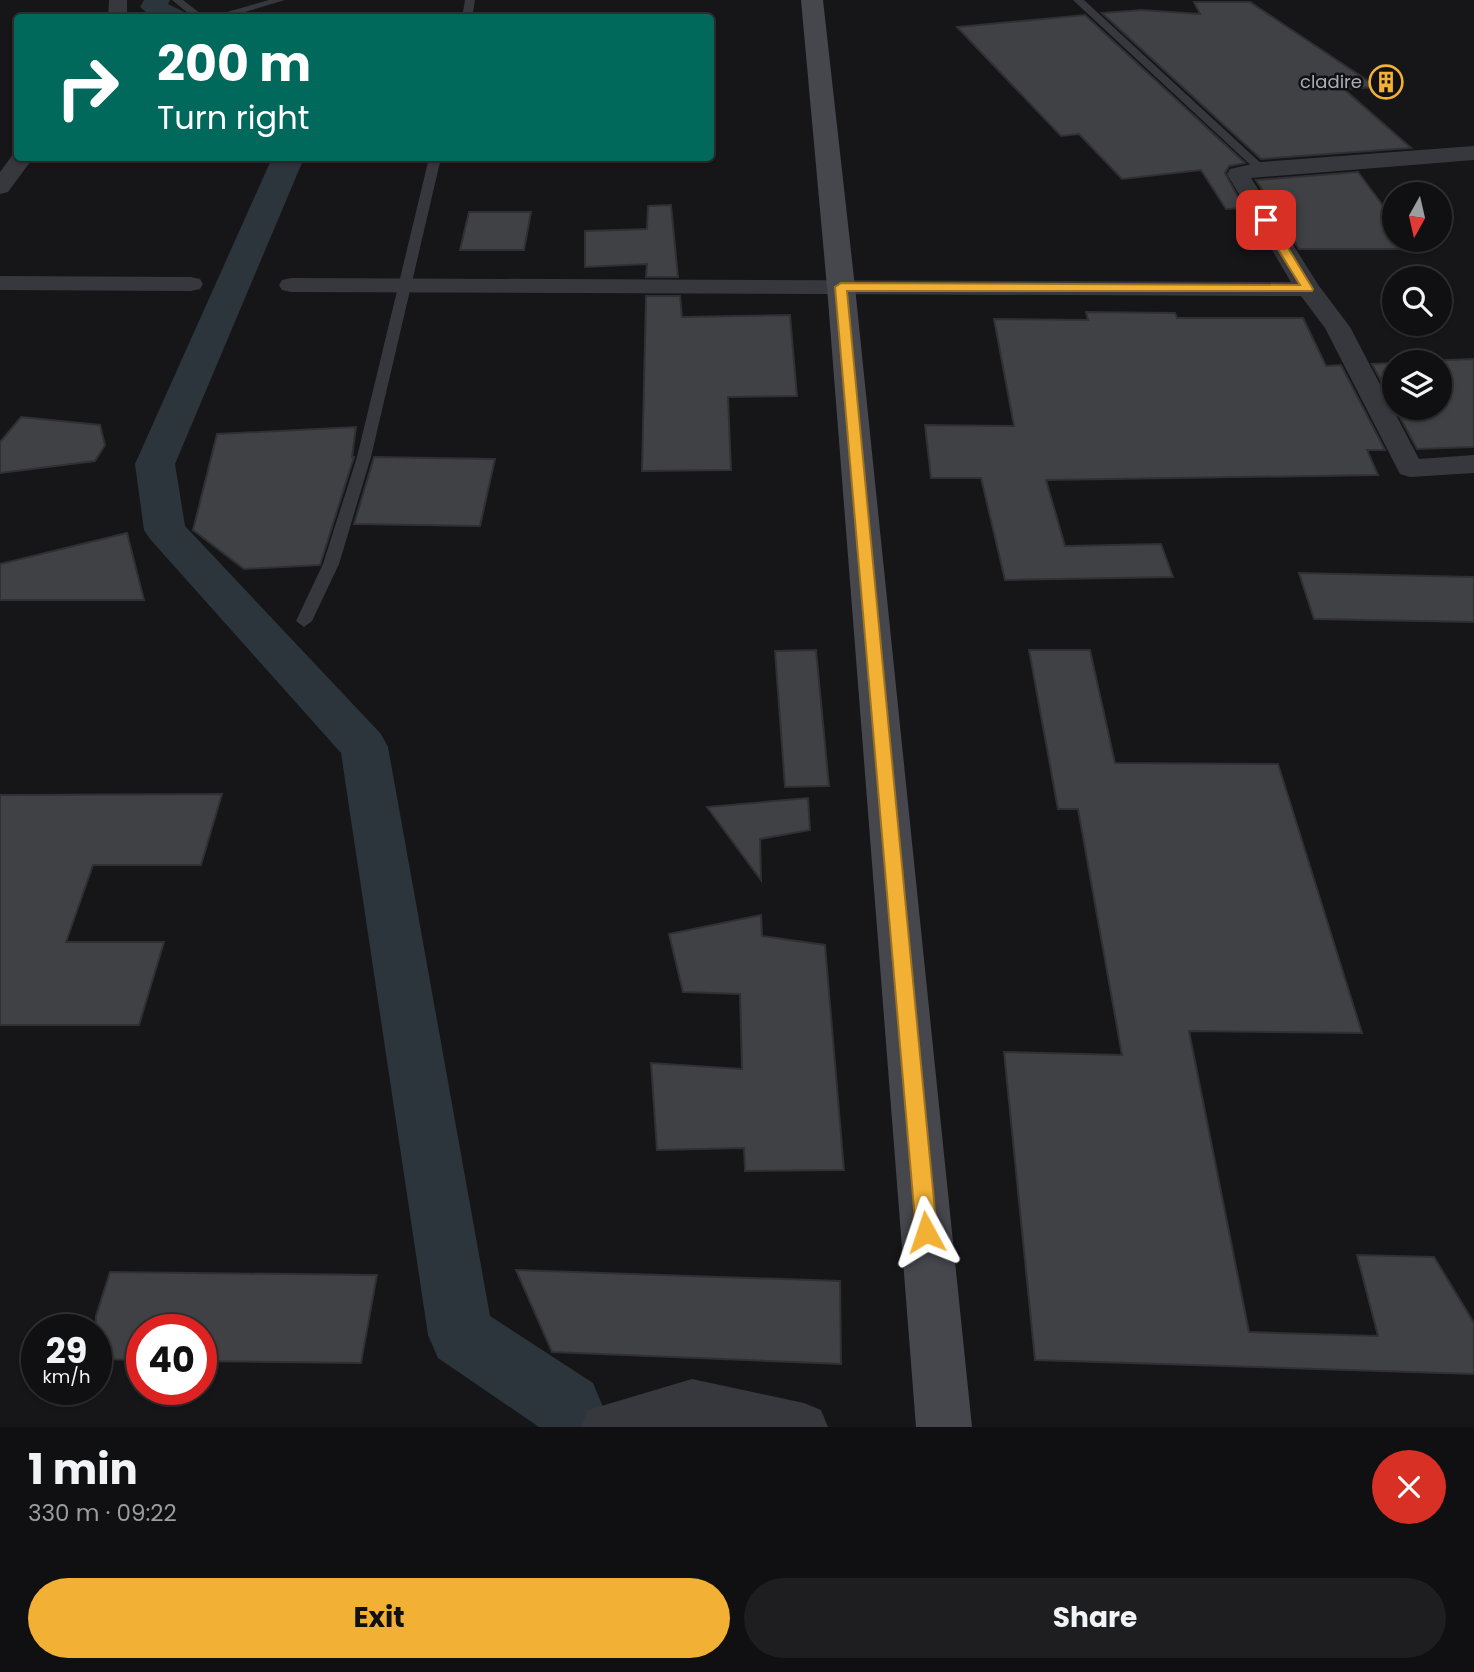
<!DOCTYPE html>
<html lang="en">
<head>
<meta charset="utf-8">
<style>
  :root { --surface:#101012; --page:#1e1e20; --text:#f1f3f6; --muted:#9c9d9f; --line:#303032; --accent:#f2b134 }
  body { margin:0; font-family:Poppins,sans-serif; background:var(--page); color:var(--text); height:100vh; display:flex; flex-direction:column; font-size:26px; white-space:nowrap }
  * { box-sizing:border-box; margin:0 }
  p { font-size:23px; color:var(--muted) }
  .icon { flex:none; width:38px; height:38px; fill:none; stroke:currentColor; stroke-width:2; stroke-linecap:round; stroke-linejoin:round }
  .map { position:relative; height:1427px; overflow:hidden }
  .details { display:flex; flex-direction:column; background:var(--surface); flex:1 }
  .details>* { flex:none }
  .banner { position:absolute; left:14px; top:14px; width:700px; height:147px; border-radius:7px; box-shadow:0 2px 5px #0004,0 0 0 2px var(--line); background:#00695c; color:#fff; overflow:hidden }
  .needle { width:46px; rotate:188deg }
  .controls { position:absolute; left:1382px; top:182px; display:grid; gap:14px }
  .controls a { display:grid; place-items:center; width:70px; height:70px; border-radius:50%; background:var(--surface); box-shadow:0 2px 5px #0004,0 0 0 2px var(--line); font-size:35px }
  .speed { position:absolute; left:21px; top:1314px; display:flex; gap:14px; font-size:35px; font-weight:700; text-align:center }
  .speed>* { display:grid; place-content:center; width:91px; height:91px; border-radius:50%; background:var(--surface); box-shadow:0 2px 5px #0004,0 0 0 2px var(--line); line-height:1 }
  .speed small { font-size:18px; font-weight:400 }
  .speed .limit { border:10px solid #d22; background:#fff; color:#111 }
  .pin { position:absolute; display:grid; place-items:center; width:60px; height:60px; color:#fff; margin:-30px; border-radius:14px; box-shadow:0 4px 10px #0006 }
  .me { position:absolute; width:77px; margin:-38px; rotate:355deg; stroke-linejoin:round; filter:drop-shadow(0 0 5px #0008) }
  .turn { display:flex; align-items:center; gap:24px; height:147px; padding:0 28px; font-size:32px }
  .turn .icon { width:91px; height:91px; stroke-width:2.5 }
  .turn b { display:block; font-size:49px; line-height:60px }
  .round { display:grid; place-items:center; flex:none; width:74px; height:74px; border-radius:37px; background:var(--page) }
  .head { display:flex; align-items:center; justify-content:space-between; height:119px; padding:0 28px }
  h1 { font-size:42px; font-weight:700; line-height:52px }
  .primary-button { display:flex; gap:14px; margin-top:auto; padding:14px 28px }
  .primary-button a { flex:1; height:80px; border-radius:42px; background:var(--accent); color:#111; font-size:28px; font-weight:700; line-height:80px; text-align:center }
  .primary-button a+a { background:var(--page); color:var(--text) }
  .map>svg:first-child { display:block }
</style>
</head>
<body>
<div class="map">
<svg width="1474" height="1427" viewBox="0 0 1474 1427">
  <rect width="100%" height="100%" fill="#161618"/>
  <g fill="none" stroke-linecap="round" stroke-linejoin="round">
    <path fill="#2c353c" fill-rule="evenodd" d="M 144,0 L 170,0 L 168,4 L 184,12 L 187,18 L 153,18 L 140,7 Z
      M 272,158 L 304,158 L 175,464 L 185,526 L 381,734 L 388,747 L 490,1316 L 593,1383 L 603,1407 L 594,1427 L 539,1427 L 438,1358 L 428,1335 L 341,753 L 150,539 L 144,530 L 135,464 Z"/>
  </g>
  <path fill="#404145" stroke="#303034" stroke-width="2" d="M 1194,2 L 1250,2 L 1377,87 L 1344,89 L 1411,148 L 1261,159 L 1102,13 L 1141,10 L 1200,14 Z
    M 1085,15 L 1245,163 L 1229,166 L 1225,173 L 1244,208 L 1226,209 L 1201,170 L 1122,179 L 1079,134 L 1061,136 L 957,27 Z
    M 1358,172 L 1395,222 L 1395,240 L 1407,240 L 1413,249 L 1299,249 L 1256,180 Z
    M 671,205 L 678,277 L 646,277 L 647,264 L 585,267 L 585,231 L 647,229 L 648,206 Z
    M 469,212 L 531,212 L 524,250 L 460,250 Z
    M 646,296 L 680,296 L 682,317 L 790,315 L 797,396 L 728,397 L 731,470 L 642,471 Z
    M 1086,312 L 1175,313 L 1177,318 L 1303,318 L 1326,366 L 1341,365 L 1385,450 L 1367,450 L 1378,475 L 1046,480 L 1065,546 L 1161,544 L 1173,577 L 1005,580 L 981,478 L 931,478 L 925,425 L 1014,426 L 994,319 L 1088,320 Z
    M 1474,359 L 1474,447 L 1417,449 L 1395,408 L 1440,408 L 1440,362 L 1400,362 Z
    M 1395,363 L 1395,407 L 1372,364 Z
    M 21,417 L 100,425 L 105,445 L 95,461 L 0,473 L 0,442 Z
    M 356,427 L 352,457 L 354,457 L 320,565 L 244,569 L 193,530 L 217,434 Z
    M 374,457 L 495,459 L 480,526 L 354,524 Z
    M 127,533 L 144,600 L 0,600 L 0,564 Z
    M 1299,573 L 1474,577 L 1474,622 L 1314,619 Z
    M 816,650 L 829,786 L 785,787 L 775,651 Z
    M 1029,650 L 1090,650 L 1115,763 L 1278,764 L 1299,831 L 1362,1033 L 1189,1031 L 1249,1332 L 1378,1336 L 1357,1255 L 1434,1257 L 1474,1323 L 1474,1374 L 1035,1360 L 1004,1052 L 1122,1055 L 1078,809 L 1058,809 Z
    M 222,794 L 201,865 L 93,865 L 66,942 L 164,942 L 139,1025 L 0,1025 L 0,795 Z
    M 808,798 L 810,830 L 760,839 L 761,880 L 707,807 Z
    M 761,915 L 762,936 L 825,945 L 844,1170 L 745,1171 L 744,1148 L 657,1150 L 651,1063 L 742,1069 L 740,994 L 683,992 L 669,934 Z
    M 516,1270 L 840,1281 L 841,1364 L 552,1352 Z
    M 110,1272 L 377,1275 L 361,1363 L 201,1361 L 201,1330 L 142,1330 L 142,1360 L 96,1359 L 96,1316 Z"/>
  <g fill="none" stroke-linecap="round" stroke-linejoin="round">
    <path fill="#37383d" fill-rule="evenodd" d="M 172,0 L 183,0 L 206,18 L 194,18 Z
      M 269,0 L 285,0 L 225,18 L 206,18 Z
      M 465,0 L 475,0 L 472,18 L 462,18 Z
      M 1073,0 L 1084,0 L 1265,167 L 1265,171 L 1257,171 Z
      M 429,158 L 441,158 L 371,457 L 339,564 L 312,621 L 304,627 L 296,621 L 323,564 L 357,457 Z"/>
    <path fill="#37383d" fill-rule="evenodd" d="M 109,0 L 127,0 L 127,18 L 108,18 Z
      M 1474,146 L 1474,160 L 1251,178 L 1319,286 L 1350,327 L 1419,459 L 1474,455 L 1474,473 L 1410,477 L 1400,474 L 1325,328 L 1301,296 L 291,292 L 282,290 L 279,285 L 282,280 L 291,278 L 1291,282 L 1227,174 L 1230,169 L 1261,162 Z
      M 14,153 L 18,153 L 18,158 L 33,158 L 8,192 L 0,194 L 0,172 Z
      M 0,276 L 191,277 L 200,279 L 203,284 L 200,289 L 191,291 L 0,290 Z
      M 692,1379 L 804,1403 L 821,1410 L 828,1427 L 581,1427 L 588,1410 Z"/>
    <path fill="#45474d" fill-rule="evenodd" d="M 801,0 L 823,0 L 855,287 L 972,1427 L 916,1427 L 827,287 Z"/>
  </g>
  <path fill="#f2b134" stroke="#9d7322" stroke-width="2" d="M 1262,217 L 1271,220 L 1313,289 L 1312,291 L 847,291 L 937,1232 L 934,1239 L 926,1242 L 919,1239 L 916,1232 L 835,287 L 841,283 L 1300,285 L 1260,220 Z"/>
  <defs>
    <symbol id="building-ring" viewBox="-11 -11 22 22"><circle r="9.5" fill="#111113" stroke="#f2b134" stroke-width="1.5"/><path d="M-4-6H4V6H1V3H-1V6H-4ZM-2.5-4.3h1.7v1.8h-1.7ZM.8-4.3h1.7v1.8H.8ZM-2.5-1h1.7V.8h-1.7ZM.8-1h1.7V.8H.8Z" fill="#f2b134"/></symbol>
  </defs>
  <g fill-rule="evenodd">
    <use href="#building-ring" x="1367" y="63" width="38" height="38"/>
  </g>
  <g text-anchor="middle" stroke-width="5" stroke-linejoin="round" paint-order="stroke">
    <g font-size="18" fill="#a8adb8" stroke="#111113" text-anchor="end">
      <text x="1362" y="88">cladire</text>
    </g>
  </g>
</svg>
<div class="controls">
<a><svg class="needle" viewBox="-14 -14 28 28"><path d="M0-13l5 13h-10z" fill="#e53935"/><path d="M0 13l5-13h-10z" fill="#9c9d9f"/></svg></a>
<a><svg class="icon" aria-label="search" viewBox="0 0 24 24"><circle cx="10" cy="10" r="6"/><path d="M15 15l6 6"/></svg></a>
<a><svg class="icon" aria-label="layers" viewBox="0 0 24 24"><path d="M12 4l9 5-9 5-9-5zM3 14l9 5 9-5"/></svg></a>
</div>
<div class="speed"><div>29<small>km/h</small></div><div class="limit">40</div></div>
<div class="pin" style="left:1266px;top:220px;background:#d93025"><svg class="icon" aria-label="arrive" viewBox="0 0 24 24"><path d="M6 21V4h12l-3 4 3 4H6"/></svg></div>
<svg class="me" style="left:926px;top:1232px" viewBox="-20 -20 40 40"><path d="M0-17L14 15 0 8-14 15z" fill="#f2b134" stroke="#fff" stroke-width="4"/></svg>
<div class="banner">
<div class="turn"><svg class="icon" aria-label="right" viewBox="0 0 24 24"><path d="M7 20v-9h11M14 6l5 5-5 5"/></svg><div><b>200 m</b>Turn right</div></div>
</div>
</div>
<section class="details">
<div class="head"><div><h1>1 min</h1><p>330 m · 09:22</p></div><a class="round" style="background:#d93025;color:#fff"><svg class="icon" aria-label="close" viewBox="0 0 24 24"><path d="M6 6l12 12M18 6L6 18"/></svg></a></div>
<div class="primary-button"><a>Exit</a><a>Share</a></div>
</section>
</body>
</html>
